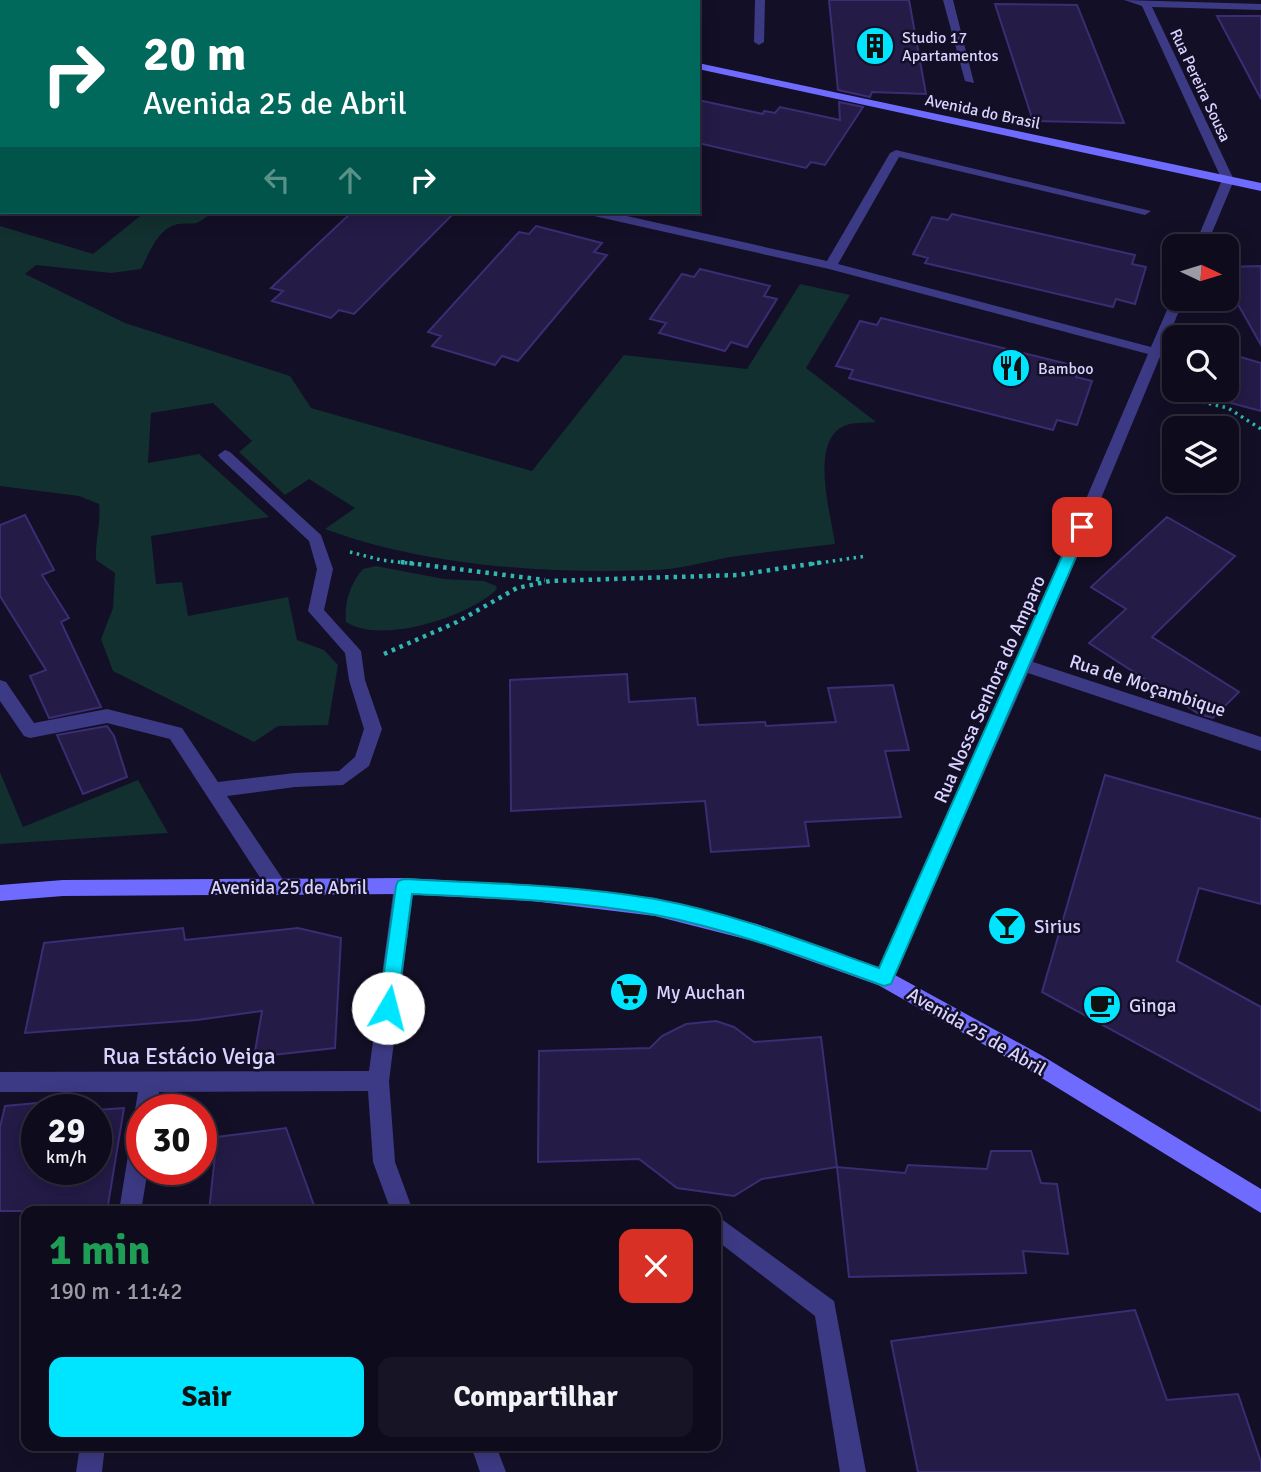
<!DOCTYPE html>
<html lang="pt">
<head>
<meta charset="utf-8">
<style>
  :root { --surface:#0e0b1c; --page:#171425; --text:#f1f3f6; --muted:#9b9ba3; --line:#2e2b3b; --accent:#00e5ff }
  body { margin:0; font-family:Signika,sans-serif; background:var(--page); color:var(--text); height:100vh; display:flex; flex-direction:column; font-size:26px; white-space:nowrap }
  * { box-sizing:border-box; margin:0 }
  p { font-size:23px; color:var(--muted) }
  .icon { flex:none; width:38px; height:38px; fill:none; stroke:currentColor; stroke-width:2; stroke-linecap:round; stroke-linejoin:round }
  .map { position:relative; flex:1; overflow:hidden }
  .sheet { position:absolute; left:21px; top:1206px; width:700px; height:245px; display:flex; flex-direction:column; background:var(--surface); border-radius:14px; box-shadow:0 4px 18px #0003,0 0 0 2px var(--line) }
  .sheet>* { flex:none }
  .banner { position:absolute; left:0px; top:0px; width:700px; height:214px; box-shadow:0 4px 18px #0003,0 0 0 2px var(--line); background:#00695c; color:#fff; overflow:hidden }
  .needle { width:46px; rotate:94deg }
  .fabs { position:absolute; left:1162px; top:234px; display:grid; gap:14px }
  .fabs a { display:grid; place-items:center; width:77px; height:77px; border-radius:14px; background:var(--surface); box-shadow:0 4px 18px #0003,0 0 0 2px var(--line); font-size:35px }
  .speed { position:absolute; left:21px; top:1094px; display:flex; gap:14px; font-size:35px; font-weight:700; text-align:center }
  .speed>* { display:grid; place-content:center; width:91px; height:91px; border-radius:50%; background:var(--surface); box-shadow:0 4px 18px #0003,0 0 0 2px var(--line); line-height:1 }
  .speed small { font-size:18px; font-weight:400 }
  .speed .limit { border:10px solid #d22; background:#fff; color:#111 }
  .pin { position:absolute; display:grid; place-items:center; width:60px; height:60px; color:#fff; margin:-30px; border-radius:14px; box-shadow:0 4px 10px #0006 }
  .me { position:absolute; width:77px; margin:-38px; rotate:8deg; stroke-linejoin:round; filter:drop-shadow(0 0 5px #0008) }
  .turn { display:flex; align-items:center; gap:24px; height:147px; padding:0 28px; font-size:32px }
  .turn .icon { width:91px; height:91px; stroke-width:2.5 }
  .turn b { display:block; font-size:49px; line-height:60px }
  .lanes { display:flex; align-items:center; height:66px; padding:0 28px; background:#0003; justify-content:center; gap:35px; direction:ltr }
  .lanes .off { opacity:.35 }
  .round { display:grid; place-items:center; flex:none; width:74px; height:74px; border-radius:14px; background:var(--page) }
  .head { display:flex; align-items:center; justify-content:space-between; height:119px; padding:0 28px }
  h1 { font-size:42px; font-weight:800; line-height:52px; color:#1e9e55 }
  .action { display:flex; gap:14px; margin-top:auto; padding:14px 28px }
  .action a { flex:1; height:80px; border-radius:14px; background:var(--accent); color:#111; font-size:28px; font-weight:800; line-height:80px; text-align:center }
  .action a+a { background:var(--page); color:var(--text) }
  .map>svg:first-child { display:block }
</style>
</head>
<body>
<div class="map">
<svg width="1261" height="1472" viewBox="0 0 1261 1472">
  <rect width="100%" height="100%" fill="#130f26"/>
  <path fill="#12302f" d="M 145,212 L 197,212 L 209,215 C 193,227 197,222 179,224 C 158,227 150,252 141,269 L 111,273 L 36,265 L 25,274 L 125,323 L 290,376 L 311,408 L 532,471 L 624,355 L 747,369 L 800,284 L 850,295 L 806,368 L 876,422 C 867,423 852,422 844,426 C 809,442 831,514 835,544 C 800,548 765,552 730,557 C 704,562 677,570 651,570 C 545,574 425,566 325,529 L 355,508 L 309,479 L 285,495 L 239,452 L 252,441 L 213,403 L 151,413 L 148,463 L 199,454 L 269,517 L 151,536 L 156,584 L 182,582 L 188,616 L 288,597 L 297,640 L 324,650 L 338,665 L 328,725 L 278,726 L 254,742 L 113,671 L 101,639 L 113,608 L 115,573 L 96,560 C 95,540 101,524 99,504 L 79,496 L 0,486 L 0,226 L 93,254 Z
    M 376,566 L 444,579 L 484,581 L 496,586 L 497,589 C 469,617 381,645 346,622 C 344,603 350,584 363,569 Z
    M 0,772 L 23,827 L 138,780 L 168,833 L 0,844 Z"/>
  <path fill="#241b47" stroke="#3b2d73" stroke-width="2" d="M 829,0 L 909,0 L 926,94 L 872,92 L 870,97 L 838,90 Z
    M 995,4 L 1077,5 L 1124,123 L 1033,121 Z
    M 1217,16 L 1261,16 L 1261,99 Z
    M 698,100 L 763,114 L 764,111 L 775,113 L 780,107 L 840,120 L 839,102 L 863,107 L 825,165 L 811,162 L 806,168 L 698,143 Z
    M 352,212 L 455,212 L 354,314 L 339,310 L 331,318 L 272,301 L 283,291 L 271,288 Z
    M 952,214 L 1135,255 L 1132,264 L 1146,267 L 1135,304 L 1116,299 L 1113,307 L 925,263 L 928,258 L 913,254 L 932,217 L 948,220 Z
    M 536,226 L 602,243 L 594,252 L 607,255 L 518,361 L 502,356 L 495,365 L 432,346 L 441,336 L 428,332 L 519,232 L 529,234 Z
    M 1261,266 L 1261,345 L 1227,285 L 1227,267 Z
    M 700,269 L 770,286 L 764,296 L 777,299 L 747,347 L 731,342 L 725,351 L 659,333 L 666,323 L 650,319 L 682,274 L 694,277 Z
    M 881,318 L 1080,367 L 1076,377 L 1092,381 L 1077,425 L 1057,420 L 1053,430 L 849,378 L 853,370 L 836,366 L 860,321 L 877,325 Z
    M 1227,353 L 1261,363 L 1261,411 L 1227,402 Z
    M 25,515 L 54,570 L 42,575 L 69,618 L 61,622 L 101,707 L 49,718 L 30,676 L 46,670 L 0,596 L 0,525 Z
    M 1167,517 L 1235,556 L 1152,637 L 1239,692 L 1213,718 L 1199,714 L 1089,643 L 1126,609 L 1091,587 Z
    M 627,674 L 629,702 L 695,698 L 698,725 L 765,722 L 766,726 L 836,722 L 828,688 L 893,685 L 909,750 L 885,751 L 901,817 L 805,822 L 809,846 L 711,852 L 705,801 L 511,811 L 510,680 Z
    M 107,726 L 114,736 L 127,777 L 83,794 L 57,735 Z
    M 1105,775 L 1261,819 L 1261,904 L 1199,888 L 1177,961 L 1261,1007 L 1261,1111 L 1042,992 Z
    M 183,928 L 185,940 L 298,928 L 341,938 L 335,1048 L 254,1057 L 262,1011 L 197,1020 L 25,1033 L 44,943 Z
    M 716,1021 L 734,1027 L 754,1042 L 821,1037 L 837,1167 L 762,1179 L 734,1196 L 677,1188 L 639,1159 L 538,1162 L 539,1051 L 650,1048 L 662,1036 L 686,1024 Z
    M 47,1102 L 46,1110 L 37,1110 L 37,1169 L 96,1169 L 96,1110 L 124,1108 L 107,1211 L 0,1211 L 0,1127 L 5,1106 Z
    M 286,1128 L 316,1211 L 209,1211 L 217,1137 Z
    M 991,1151 L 1031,1151 L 1041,1183 L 1057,1184 L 1068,1254 L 1023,1251 L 1026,1273 L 849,1277 L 837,1167 L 905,1173 L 908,1165 L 987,1169 Z
    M 1135,1310 L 1167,1400 L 1238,1394 L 1261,1462 L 1261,1472 L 918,1472 L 891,1341 Z"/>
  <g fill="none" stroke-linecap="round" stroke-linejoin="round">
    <path stroke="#2fb8b0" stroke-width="3.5" stroke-dasharray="2.5 4.5" stroke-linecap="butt" d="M 1168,394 L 1228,408 L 1261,429
      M 350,552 L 381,560 L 415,564
      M 812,564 L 867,556"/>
    <path stroke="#2fb8b0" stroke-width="4.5" stroke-dasharray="3.5 5" stroke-linecap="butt" d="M 401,562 L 545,580
      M 384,654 L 457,622 L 517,588 L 550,581 L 738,575 L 823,562"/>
    <path fill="#3d3a85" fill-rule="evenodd" d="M 225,450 L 230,452 L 321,535 L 333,569 L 324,610 L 361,651 L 365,680 L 382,729 L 369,766 L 343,785 L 295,787 L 227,796 L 284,881 L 287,887 L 284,893 L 277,895 L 270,893 L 170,739 L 107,723 L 30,738 L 24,736 L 0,701 L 0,680 L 6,682 L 34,723 L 107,709 L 182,728 L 218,782 L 295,773 L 339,771 L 355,757 L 364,729 L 349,680 L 345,653 L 308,611 L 317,569 L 309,541 L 220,458 L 218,455 Z"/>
    <path fill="#3d3a85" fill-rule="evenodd" d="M 436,0 L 446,0 L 434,2 Z
      M 755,0 L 765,0 L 764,42 L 759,45 L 754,42 Z
      M 943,0 L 953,0 L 974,83 L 965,81 Z
      M 1124,0 L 1261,4 L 1261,10 L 1152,7 L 1234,180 L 1206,247 L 1194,247 L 1222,180 L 1142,6 Z
      M 0,61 L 2,61 L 2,67 L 0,67 Z
      M 896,150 L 1151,211 L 1145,215 L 899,157 L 838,264 L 1151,347 L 1173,296 L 1174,299 L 1184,299 L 1033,662 L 1261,737 L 1261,751 L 1028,673 L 891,984 L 884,987 L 877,984 L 874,978 L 1015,665 L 1148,354 L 829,269 L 594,216 L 588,212 L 609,212 L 827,261 L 890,153 Z
      M 404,878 L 411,880 L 414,886 L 389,1081 L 395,1162 L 413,1211 L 391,1211 L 373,1162 L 368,1091 L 159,1092 L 157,1110 L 142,1110 L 142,1119 L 135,1110 L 138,1092 L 0,1092 L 0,1072 L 369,1071 L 394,886 L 397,880 Z
      M 142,1126 L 142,1169 L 148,1169 L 141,1211 L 119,1211 L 131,1137 L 134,1129 Z
      M 716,1215 L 834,1301 L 866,1472 L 840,1472 L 815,1316 L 716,1240 Z
      M 80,1446 L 105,1446 L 102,1472 L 76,1472 Z
      M 471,1446 L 496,1446 L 506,1472 L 480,1472 Z"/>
    <path fill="#6f6bff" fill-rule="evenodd" d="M 391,0 L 406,0 L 408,2 L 392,2 Z
      M 698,63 L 1261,183 L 1261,191 L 698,69 Z
      M 404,878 L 532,885 L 655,898 L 757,924 L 884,969 L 1041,1055 L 1261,1189 L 1261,1213 L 1027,1069 L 878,985 L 757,942 L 655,916 L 532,901 L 404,894 L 63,896 L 0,901 L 0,885 L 63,880 Z"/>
  </g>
  <path fill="#00e5ff" stroke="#0095a6" stroke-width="2" d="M 1082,523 L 1089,527 L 891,984 L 884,986 C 809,959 734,930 656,915 C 576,900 493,898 412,894 L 397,1008 L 395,1014 L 388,1017 L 381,1014 L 379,1008 L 396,886 L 398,881 L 404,879 C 488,883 572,885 655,899 C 732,913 806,942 879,968 L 1075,527 Z"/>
  <defs>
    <symbol id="building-disc" viewBox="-11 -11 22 22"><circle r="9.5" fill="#00e5ff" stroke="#130f26"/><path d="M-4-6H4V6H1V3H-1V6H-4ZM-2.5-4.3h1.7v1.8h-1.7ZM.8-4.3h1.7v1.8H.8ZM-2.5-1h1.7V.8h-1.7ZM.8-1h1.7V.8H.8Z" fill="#111"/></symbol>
    <symbol id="restaurant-disc" viewBox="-11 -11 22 22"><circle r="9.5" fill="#00e5ff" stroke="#130f26"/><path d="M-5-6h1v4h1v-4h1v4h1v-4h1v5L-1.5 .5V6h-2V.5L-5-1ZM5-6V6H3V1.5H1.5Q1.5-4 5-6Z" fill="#111"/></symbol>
    <symbol id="bar-disc" viewBox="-11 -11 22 22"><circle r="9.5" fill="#00e5ff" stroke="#130f26"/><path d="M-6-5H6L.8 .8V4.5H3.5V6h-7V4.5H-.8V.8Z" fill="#111"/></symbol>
    <symbol id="supermarket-disc" viewBox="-11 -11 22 22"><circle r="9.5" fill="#00e5ff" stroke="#130f26"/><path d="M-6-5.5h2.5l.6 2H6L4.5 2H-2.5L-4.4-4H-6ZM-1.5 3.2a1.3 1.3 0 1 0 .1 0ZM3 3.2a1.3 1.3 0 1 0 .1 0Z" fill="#111"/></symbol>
    <symbol id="cafe-disc" viewBox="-11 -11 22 22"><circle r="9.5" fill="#00e5ff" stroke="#130f26"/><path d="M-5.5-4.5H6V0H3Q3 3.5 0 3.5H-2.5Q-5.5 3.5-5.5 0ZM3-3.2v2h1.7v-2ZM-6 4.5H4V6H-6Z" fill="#111"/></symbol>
  </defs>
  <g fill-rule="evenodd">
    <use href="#building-disc" x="853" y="24" width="44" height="44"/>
    <use href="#restaurant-disc" x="989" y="346" width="44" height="44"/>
    <use href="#bar-disc" x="985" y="904" width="44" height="44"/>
    <use href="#supermarket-disc" x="607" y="970" width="44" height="44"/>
    <use href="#cafe-disc" x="1080" y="983" width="44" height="44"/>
  </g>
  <g text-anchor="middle" stroke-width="5" stroke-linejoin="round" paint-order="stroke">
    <g font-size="16" fill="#d9d4ff" stroke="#130f26" text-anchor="start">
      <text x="902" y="43">Studio 17<tspan x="902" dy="18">Apartamentos</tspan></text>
      <text x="1038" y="374">Bamboo</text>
    </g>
    <g font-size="16" fill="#d9d4ff" stroke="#130f26">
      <text transform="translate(1201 85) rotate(65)" y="6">Rua Pereira Sousa</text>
      <text transform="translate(983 111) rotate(12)" y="6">Avenida do Brasil</text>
    </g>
    <g font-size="19" fill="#d9d4ff" stroke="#130f26">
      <text transform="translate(1148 685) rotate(18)" y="7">Rua de Moçambique</text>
      <text transform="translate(989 689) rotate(-66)" y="7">Rua Nossa Senhora do Amparo</text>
      <text x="289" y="894">Avenida 25 de Abril</text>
      <text transform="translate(977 1031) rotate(30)" y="7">Avenida 25 de Abril</text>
    </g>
    <g font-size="19" fill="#d9d4ff" stroke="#130f26" text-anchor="start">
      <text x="1034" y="933">Sirius</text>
      <text x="656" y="999">My Auchan</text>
      <text x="1129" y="1012">Ginga</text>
    </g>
    <g font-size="23" fill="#d9d4ff" stroke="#130f26">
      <text x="189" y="1064">Rua Estácio Veiga</text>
    </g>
  </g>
</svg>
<div class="fabs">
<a><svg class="needle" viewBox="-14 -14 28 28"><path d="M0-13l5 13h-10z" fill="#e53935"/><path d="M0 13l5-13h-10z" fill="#9b9ba3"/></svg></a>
<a><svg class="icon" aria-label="search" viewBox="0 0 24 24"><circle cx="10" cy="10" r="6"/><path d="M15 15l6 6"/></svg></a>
<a><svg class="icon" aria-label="layers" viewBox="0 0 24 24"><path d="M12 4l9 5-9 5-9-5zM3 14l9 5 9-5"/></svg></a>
</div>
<div class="speed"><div>29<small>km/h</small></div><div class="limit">30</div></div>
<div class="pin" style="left:1082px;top:527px;background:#d93025"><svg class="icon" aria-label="arrive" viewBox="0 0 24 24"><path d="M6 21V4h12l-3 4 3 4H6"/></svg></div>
<svg class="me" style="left:388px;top:1008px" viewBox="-20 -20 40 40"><circle r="19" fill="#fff"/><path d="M0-13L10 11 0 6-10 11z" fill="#00e5ff"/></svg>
<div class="banner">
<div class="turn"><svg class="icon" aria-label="right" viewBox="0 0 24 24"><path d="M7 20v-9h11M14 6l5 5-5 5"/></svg><div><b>20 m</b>Avenida 25 de Abril</div></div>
<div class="lanes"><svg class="icon off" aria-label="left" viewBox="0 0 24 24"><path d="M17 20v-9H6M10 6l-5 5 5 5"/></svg><svg class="icon off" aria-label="ahead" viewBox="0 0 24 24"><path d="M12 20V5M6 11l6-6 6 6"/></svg><svg class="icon" aria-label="right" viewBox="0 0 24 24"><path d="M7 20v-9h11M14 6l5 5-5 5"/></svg></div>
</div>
<section class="sheet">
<div class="head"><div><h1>1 min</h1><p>190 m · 11:42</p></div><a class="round" style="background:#d93025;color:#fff"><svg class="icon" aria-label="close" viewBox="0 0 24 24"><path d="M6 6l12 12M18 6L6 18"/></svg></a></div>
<div class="action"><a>Sair</a><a>Compartilhar</a></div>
</section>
</div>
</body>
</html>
